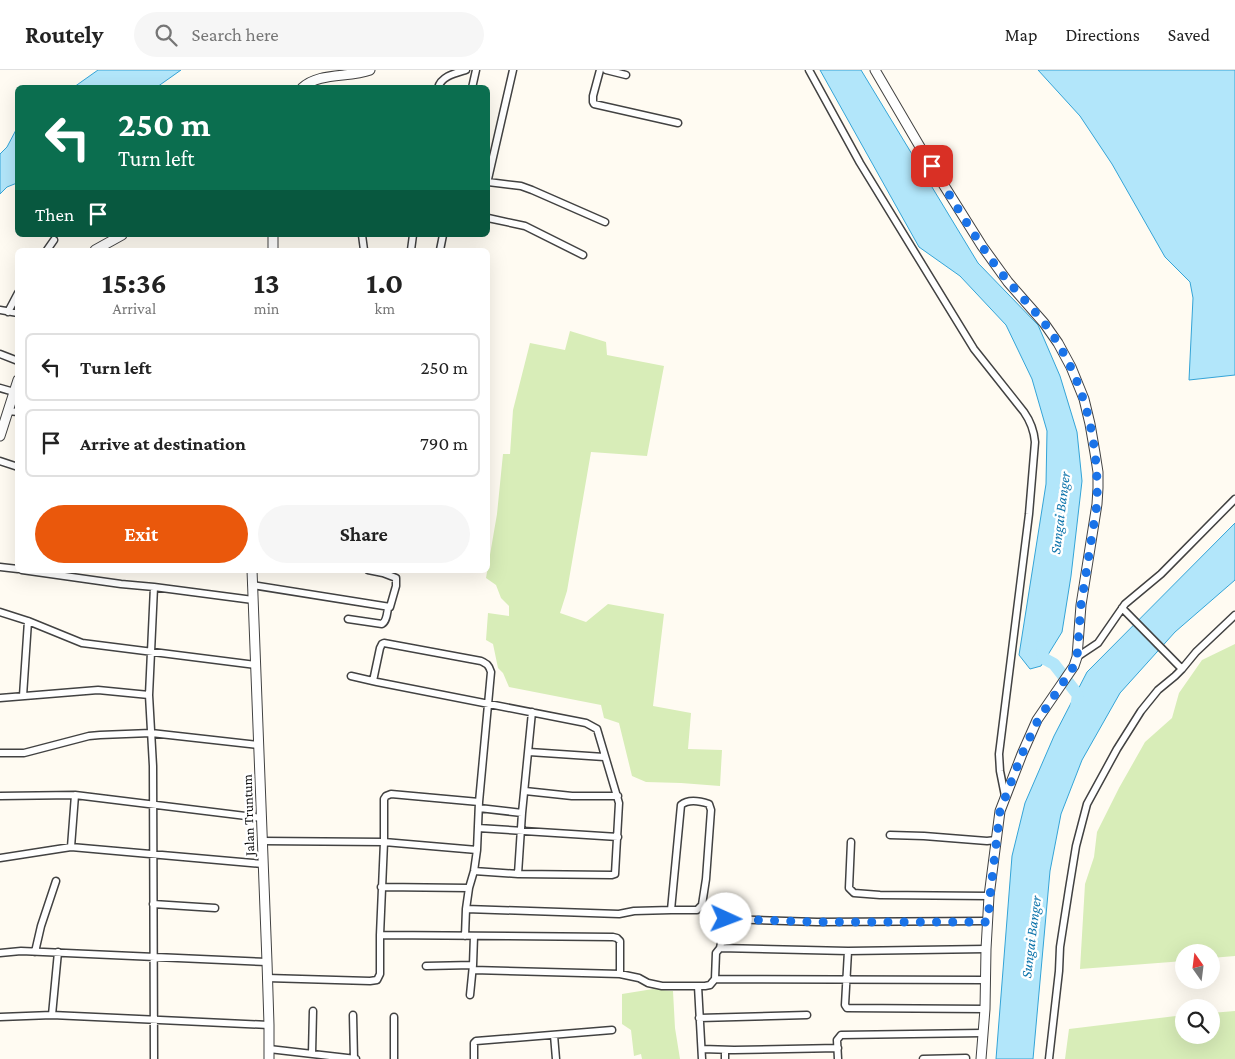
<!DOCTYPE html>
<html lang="en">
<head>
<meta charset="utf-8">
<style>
  :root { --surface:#fff; --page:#f6f6f6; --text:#222; --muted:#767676; --line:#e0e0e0; --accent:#ea580c }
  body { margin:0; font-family:"Crimson Pro",serif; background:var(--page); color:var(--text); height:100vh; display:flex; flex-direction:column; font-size:19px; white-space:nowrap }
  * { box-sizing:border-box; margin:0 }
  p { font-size:16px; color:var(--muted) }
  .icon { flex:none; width:28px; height:28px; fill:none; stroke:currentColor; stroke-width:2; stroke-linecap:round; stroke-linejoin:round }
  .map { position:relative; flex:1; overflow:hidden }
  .sheet { position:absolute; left:15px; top:178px; width:475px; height:325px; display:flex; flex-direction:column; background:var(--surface); border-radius:8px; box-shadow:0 5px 20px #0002 }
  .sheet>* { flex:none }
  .top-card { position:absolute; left:15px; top:15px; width:475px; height:152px; border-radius:8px; box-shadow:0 5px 20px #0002; background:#0b6e4f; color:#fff; overflow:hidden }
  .needle { width:32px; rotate:346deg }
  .buttons { position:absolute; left:1175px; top:874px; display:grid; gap:10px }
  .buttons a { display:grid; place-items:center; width:45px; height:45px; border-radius:50%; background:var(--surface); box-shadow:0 5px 20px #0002; font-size:25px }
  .pin { position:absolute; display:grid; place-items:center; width:42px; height:42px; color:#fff; margin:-21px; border-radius:10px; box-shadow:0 2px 8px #0006 }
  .me { position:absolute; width:55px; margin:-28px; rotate:92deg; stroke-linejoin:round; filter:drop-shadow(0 0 4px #0008) }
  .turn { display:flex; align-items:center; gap:18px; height:105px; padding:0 20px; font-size:22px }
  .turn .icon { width:65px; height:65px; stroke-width:2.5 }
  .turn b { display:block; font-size:35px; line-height:42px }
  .then { display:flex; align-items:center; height:48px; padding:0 20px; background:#0003; gap:10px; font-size:19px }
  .eta { display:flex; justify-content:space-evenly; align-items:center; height:85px; text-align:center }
  .eta b { font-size:30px; font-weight:700; line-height:35px }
  .button { display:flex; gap:10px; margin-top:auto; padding:10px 20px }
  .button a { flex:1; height:58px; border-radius:30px; background:var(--accent); color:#fff; font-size:20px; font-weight:700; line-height:58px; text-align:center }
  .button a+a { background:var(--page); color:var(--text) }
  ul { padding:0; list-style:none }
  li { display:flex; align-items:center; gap:15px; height:68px; margin:0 10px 8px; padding:0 10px; border:2px solid var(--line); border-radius:8px }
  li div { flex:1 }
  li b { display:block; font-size:19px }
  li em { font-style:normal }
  header { display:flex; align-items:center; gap:30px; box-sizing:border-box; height:70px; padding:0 25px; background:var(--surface); border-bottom:1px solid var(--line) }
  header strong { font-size:24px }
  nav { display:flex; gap:28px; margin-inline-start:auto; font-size:18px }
  .search { width:350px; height:45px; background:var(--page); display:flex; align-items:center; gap:12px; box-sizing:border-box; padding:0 18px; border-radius:28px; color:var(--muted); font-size:19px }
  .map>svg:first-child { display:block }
</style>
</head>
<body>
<header>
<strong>Routely</strong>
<div class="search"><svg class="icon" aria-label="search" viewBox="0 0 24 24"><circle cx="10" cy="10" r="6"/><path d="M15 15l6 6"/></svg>Search here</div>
<nav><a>Map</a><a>Directions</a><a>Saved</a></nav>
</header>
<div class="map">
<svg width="1235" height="989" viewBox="0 0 1235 989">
  <rect width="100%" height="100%" fill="#fffbf2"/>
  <path fill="#d8edb8" d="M 570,261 L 606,272 L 607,285 L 664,296 L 647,386 L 591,382 L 567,521 L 560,543 L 586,552 L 608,534 L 664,544 L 653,636 L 691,643 L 688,679 L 722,680 L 720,716 L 681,713 L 646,712 L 632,706 L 619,653 L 604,648 L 601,635 L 509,617 L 503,603 L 498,598 L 493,574 L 486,570 L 488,543 L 509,546 L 509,536 L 501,528 L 496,515 L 486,508 L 497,444 L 503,384 L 510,384 L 513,340 L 530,273 L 565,280 Z
    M 1235,574 L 1235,886 L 1211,888 L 1211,882 L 1184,882 L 1184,891 L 1080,899 L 1085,814 L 1094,787 L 1097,762 L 1119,718 L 1145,672 L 1172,648 L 1179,623 L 1202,590 Z
    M 653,919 L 673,921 L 675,958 L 680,989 L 642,989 L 641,984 L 634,986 L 631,960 L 622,954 L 622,924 Z
    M 1235,941 L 1235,989 L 1065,989 L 1069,959 L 1184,945 L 1184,965 L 1211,965 L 1211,943 Z"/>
  <path fill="#b2e6fa" stroke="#34a4d7" d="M 98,0 L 181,0 L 157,17 L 74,17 Z
    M 820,0 L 861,0 L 978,193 L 1038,255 L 1060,306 L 1077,362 L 1082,411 L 1071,506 L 1062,562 L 1041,596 L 1030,599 L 1019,585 L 1046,414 L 1047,361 L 1032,309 L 1006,255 L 960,206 L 919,177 Z
    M 1038,0 L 1235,0 L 1235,305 L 1189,310 L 1193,228 L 1190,212 L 1165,187 L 1112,94 L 1080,46 Z
    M 17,58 L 17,113 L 7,117 L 0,124 L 0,84 L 7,77 Z
    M 1235,453 L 1235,510 L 1175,562 L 1120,623 L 1082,690 L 1061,744 L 1050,801 L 1033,989 L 996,989 L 1012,786 L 1025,733 L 1054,666 L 1087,602 Z"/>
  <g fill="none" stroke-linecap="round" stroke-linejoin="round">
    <path stroke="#b2e6fa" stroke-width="12" d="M 1042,576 L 1043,588 L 1054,594 L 1078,625 L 1076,638"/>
    <defs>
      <path id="minor" d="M 600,0 L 593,26 L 593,32 L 594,34 L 678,53
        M 606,0 L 626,5
        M 809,0 L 860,93 L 974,279 L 1024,342 C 1031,352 1034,360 1035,372 L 1029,444 L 999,684 L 1000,701 L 1005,726
        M 438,18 C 441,6 456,3 466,0
        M 472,18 L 476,0
        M 488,109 L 513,0
        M 488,112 L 521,116 L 532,120 L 605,152
        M 488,148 L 525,156 L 583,185
        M 362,165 L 364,180
        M 47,180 L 54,170
        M 411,180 L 413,165
        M 440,180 L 443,165
        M 0,240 L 18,243
        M 8,242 L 18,223
        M 0,284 L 18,291
        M 0,318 L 14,322
        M 8,341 L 18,342
        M 0,391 L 18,397
        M 0,497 L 18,499
        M 22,500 L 121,514 L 154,517 L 253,530
        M 252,515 L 390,537 L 396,516 L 396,508 L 383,503 L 368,500
        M 154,517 L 149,625 L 153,696 L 154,989
        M 1122,538 L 1182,599 L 1196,582 L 1235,545
        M 0,542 L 28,551 L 82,573 L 256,595
        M 348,549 L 382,554 C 387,551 387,543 388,538
        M 1077,587 L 1098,573 L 1125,534 L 1161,504 L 1235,429
        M 351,606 L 377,612 L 586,653 L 597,659 L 619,733 L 615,804 L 612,805 L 518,804 L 474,801
        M 373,611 L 380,578 L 382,574 L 384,573 L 481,591 C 487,594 489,595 491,602 L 479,732 L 477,780 L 474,801 L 469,818 L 466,839 L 465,866
        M 23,626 L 28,551
        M 0,628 L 98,620 L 149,625
        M 529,682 L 604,687
        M 0,683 L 24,683 L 89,666 L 100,665 L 151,663 L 259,675
        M 525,721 L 572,726 L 618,726
        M 0,726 L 75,725 L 262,748
        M 479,738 L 522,743
        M 478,758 L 618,767
        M 890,765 L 924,766 L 987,771 L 996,770
        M 262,771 L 384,772 L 477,780
        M 851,772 L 849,818 L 854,823 L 880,825 L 989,826
        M 71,777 L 75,725
        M 0,788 L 71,777 L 263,794
        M 518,804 L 522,743 L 532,642
        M 381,817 L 469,818
        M 153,834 L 215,838
        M 466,839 L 619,844 L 634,841 L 671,840 L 697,840 L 702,835 L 706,809 L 711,740 L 709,734 C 700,731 688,729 681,735 L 671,840
        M 380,865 L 613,867 L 617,868 L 620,871 L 620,904
        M 720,878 L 848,881 L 986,879
        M 848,881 L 845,935 L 847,938 L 985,939
        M 35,882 L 41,856 L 56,811
        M 0,883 L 21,881 L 267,892
        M 426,896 L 473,895
        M 473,900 L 620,904 L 639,908 L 648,913 L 662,916 L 705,916 L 710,915 L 715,909 L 716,883 L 720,878 L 726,849 L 817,852 L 988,851
        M 267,908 L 370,911 L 377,910 L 380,904 L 380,865 L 384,772 L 384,729 L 386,726 L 391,724 L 479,732
        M 715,909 L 984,910
        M 698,916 L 702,989
        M 470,925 L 473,895 L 474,866
        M 52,945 L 58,882
        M 353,945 L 354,989
        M 0,947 L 52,945 L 269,955
        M 394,947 L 394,989
        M 699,948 L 807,945
        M 554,965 L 556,989
        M 269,979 L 356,989
        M 702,979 L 734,980 L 838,978
        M 725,980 L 725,989
        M 312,984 L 313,941
        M 474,989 L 474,973 L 476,971 L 612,960
        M 838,989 L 837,970 L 841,965 L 983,963
        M 923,989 L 966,988
        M 1049,989 L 1059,901 L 1060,877 L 1069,819 L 1076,776 L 1087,734 L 1117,679 L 1141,641 L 1158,620 L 1175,606 L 1182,599"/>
      <path id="tertiary" d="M 875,0 L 923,82 L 982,176 L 1008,212 L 1044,253 L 1058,273 L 1071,297 L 1084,329 L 1090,354 L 1095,383 L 1098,402 L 1098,418 L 1097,434 L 1081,535 L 1077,587 L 1074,596 L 1037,650 L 1022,684 L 1000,741 L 989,826 L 986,879 L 985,939 L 981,989
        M 302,18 C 319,2 349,8 370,0
        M 95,180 L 122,165
        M 273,180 L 273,165
        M 0,366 L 18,310
        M 252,500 L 267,892 L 269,955 L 269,989"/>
    </defs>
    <use href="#minor" stroke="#424242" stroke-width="9"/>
    <use href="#tertiary" stroke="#424242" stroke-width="11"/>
    <use href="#minor" stroke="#fff" stroke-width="6"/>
    <use href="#tertiary" stroke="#fff" stroke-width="9"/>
  </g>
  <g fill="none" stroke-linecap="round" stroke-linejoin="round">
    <path stroke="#1a73e8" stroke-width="9" stroke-dasharray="0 16.2" d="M 726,849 L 816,852 L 988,852 L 990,826 L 1000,741 L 1022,684 L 1038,650 L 1074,596 L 1077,587 L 1081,535 L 1097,434 C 1099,369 1084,307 1045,254 C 1030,235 1013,218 998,199 C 974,166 953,131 932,96"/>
  </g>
  <g text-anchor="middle" stroke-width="5" stroke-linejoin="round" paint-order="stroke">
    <g font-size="14" fill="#0f0f0f" stroke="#fff">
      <text transform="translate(248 745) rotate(-92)" y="5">Jalan Truntum</text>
    </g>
    <g font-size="15" font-style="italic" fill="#0e74ab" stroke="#fff">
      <text transform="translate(1060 443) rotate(-83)" y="5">Sungai Banger</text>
      <text transform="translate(1031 867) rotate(-83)" y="5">Sungai Banger</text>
    </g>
  </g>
</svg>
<div class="buttons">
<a><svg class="needle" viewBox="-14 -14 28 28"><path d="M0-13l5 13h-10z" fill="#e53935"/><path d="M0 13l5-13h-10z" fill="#767676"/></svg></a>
<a><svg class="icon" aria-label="search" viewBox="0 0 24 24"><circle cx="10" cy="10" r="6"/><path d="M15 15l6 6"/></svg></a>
</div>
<div class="pin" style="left:932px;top:96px;background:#d93025"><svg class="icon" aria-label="arrive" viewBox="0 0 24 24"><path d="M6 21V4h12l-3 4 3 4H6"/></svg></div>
<svg class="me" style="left:726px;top:849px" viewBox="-20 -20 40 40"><circle r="19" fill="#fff"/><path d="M0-13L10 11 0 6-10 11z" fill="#1a73e8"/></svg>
<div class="top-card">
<div class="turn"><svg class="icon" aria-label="left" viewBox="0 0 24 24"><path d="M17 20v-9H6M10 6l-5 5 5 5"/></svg><div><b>250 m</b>Turn left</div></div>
<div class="then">Then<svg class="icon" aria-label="arrive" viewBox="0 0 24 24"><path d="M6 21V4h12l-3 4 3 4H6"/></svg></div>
</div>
<section class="sheet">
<div class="eta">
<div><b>15:36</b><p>Arrival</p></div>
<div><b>13</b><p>min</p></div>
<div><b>1.0</b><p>km</p></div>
</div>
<ul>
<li><svg class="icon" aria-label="left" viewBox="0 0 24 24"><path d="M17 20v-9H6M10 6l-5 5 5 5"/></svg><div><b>Turn left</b></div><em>250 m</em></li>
<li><svg class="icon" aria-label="arrive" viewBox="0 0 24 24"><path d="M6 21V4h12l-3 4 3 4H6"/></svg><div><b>Arrive at destination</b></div><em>790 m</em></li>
</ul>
<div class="button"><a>Exit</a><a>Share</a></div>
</section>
</div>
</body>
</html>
